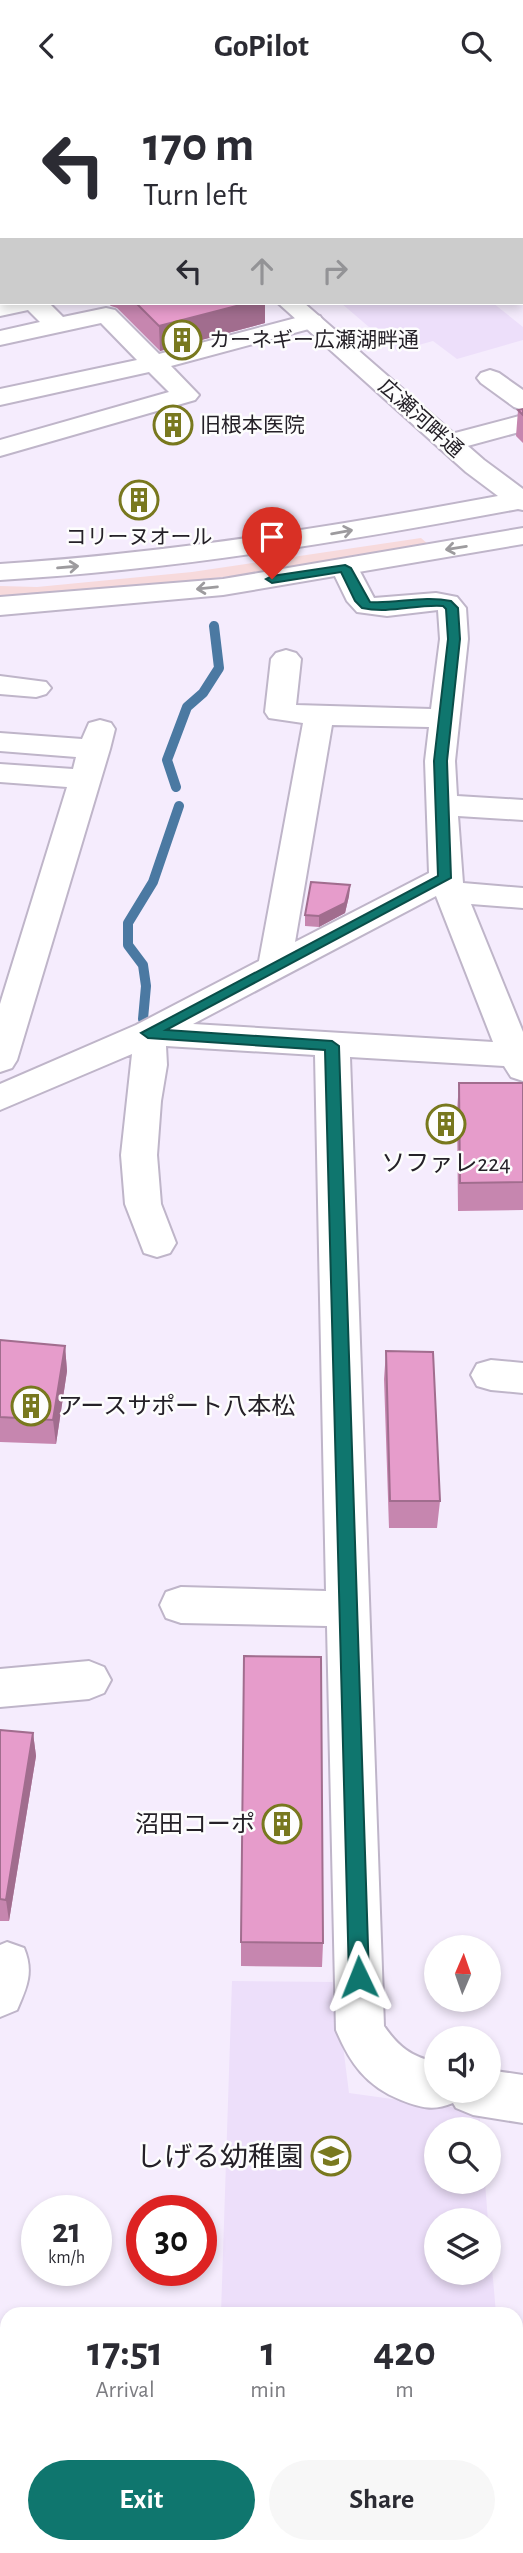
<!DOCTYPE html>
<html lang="en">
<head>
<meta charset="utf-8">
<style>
  :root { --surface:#fff; --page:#f7f7f7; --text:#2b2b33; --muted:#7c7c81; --accent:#0f766e }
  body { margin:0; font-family:"Alegreya Sans","Noto Sans JP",sans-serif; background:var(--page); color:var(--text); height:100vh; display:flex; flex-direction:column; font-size:26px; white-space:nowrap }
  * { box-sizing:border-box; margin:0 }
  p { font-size:23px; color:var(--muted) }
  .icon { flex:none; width:38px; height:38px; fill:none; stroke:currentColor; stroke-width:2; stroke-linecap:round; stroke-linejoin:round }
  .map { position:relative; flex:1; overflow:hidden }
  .sheet { position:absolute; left:0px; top:2216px; width:523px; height:247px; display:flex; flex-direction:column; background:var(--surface); border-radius:21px 21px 0 0; box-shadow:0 4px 10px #0003 }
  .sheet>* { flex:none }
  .top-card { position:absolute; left:0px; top:0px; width:523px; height:214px; box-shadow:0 4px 10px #0003; background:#fff; color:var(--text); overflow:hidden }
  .needle { width:46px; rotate:2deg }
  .fabs { position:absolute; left:424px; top:1844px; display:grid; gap:14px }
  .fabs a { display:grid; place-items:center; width:77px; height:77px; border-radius:50%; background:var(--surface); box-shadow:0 4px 10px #0003; font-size:35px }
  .speed { position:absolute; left:21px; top:2104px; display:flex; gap:14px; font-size:35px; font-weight:700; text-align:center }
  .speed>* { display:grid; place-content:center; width:91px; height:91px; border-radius:50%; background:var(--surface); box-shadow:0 4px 10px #0003; line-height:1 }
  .speed small { font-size:18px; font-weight:400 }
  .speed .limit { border:10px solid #d22; background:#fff; color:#111 }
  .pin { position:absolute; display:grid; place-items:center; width:60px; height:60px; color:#fff; margin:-72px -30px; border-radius:50% 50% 50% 0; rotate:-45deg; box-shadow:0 0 7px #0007 }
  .pin .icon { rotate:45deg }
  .me { position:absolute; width:77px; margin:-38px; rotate:358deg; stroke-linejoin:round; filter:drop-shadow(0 0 5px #0008) }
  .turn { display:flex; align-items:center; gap:24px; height:147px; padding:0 28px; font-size:32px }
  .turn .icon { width:91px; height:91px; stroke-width:2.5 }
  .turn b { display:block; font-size:49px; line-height:60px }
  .lanes { display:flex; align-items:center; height:66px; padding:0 28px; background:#0003; justify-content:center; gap:35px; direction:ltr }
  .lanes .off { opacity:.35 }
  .eta { display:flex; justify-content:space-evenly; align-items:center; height:119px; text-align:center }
  .eta b { font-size:42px; font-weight:700; line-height:49px }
  .cta { display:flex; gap:14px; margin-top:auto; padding:14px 28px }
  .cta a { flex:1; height:80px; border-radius:42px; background:var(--accent); color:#fff; font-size:28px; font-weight:700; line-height:80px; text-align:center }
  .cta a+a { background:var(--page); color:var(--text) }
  header { display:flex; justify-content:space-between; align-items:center; height:91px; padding:0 28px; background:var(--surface); font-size:32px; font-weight:700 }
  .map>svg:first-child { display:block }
</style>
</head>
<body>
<header><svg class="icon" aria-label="back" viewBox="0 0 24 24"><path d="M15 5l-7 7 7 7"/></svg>GoPilot<svg class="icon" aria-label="search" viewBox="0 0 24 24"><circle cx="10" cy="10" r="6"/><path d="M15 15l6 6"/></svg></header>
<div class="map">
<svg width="523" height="2462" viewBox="0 0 523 2462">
  <rect width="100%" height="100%" fill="#f5ecfd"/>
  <path fill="#eddffa" d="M 341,212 L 493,212 L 523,236 L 523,249 L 457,268 L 433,250 L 397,260 Z
    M 232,1890 L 335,1891 L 349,2002 L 479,2020 L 481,2039 L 436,2039 L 436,2091 L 485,2091 L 488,2130 L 436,2130 L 436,2182 L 488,2182 L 488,2132 L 496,2222 L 221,2222 Z
    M 223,2455 L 514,2455 L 515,2462 L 224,2462 Z"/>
  <path fill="#f7dadc" d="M 421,447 L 429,454 L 285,479 L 125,497 L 0,507 L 0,495 L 37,496 L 192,481 Z"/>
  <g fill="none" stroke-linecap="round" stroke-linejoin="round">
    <path stroke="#4b79a2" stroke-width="10" d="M 176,696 L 167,669 L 187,616 L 203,602 L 219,577 L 214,535
      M 143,928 L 146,895 L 143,874 L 128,854 L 128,832 L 153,791 L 179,715"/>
    <defs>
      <path id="minor" d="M 0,211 L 49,212 L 63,226 L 106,217 L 115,219 L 159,263 L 311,223 L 320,225 L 323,230 L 320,235 L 171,275 L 199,304 L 195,309 L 0,365 L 0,349 L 169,301 L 149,281 L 0,314 L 0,298 L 137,269 L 101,232 L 0,254 L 0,240 L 40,231 L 28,219 L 0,225 Z
        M 490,279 L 499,282 L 523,299 L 523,319 L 514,316 L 481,292 L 477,287 L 481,282 Z
        M 523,324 L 523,340 L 449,360 L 440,358 L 436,352 L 440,346 Z
        M 345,469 L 355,471 L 374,507 L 436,502 L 457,506 L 466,517 L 468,548 L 455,670 L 457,705 L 523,709 L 523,729 L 458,725 L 463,792 L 523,797 L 523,817 L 471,813 L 523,941 L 523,990 L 511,986 L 504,975 L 350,966 L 384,1935 C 398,1955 411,1966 436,1971 L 436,2000 L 488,2000 L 488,1979 L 523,1984 L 523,2032 L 473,2024 L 456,2017 L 453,2012 C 434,2020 421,2017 401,2009 C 366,1995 350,1972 336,1939 L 327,1535 L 181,1532 L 166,1527 L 160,1514 L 166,1501 L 181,1496 L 326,1500 L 315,964 L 166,955 L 167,974 L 161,1010 L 157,1064 L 161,1113 L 176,1152 L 170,1162 L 157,1166 L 144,1162 L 125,1113 L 121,1064 L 132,963 L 0,1019 L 0,993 L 136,934 L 259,870 L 303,632 L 269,627 L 265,621 L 271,568 L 276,562 L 286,559 L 296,562 L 301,568 L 296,614 L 431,618 L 440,548 L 438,519 L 387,525 L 357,521 L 347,510 L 331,477 L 335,471 ZM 332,634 L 429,636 L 425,670 L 429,782 L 295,851 ZM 436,805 L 493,951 L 193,933 Z
        M 0,585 L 46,591 L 51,597 L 46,603 L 36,606 L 0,603 Z
        M 100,629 L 111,632 L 115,638 L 110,658 L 17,969 L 12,977 L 0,981 L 0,913 L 67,696 L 0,691 L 0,673 L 73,678 L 76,666 L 0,660 L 0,642 L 82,648 L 89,632 Z
        M 491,1269 L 523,1272 L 523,1302 L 491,1299 L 477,1295 L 471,1284 L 477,1273 Z
        M 89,1570 L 104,1576 L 111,1589 L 104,1602 L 89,1608 L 0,1616 L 0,1578 Z
        M 7,1851 L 24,1857 C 34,1881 27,1896 17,1919 L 0,1926 L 0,1854 Z
        M 7,2439 L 7,2455 L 113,2455 L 114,2462 L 0,2462 L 0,2443 Z"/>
      <path id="tertiary" d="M 34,0 L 56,0 L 57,2 L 36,2 Z
        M 278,212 L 304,212 L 484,369 L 523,398 L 523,419 L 518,418 C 346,450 175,479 0,489 L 0,473 C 168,462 333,436 498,405 L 466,381 Z
        M 523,437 L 523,453 L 223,504 L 0,524 L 0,506 L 223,488 Z"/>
    </defs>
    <use href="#minor" stroke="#bfb5c9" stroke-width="4"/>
    <use href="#tertiary" stroke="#bfb5c9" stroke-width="4"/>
    <use href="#minor" fill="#fff" fill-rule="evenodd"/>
    <use href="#tertiary" fill="#fff" fill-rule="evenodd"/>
  </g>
  <path fill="#c686af" d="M 0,56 L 2,57 L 2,170 L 0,168 Z
    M 522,70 L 523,70 L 523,136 L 522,136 Z
    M 107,212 L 265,212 L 265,232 L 160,260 L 117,217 L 111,215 Z
    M 523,318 L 523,352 L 516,345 L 518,319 Z
    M 350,794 L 349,805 L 345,822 L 319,836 L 305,835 L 305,824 Z
    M 459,992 L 523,992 L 523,1119 L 458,1120 L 457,1020 Z
    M 0,1249 L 65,1255 L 67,1280 L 56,1353 L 0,1351 Z
    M 386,1260 L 440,1410 L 437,1437 L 389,1437 L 384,1288 Z
    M 0,1639 L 33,1642 L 36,1665 L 9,1830 L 0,1830 Z
    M 241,1851 L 323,1852 L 322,1876 L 241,1875 Z"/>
  <path fill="#a16d8e" d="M 248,212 L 265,212 L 265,232 L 160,260 L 159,235 Z
    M 350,794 L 349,805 L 345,822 L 319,836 L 319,825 Z
    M 65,1255 L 67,1280 L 56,1353 L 53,1329 Z
    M 33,1642 L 36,1665 L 9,1830 L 6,1809 Z"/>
  <path fill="#e69ccb" stroke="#a16d8e" stroke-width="2" d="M 333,0 L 405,0 L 408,2 L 326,2 Z
    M 0,56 L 2,57 L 2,147 L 0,145 Z
    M 522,70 L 523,70 L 523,109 L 522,108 Z
    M 136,212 L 248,212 L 159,235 Z
    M 523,318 L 523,324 L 518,319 Z
    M 311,791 L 350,794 L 345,812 L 319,825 L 305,824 Z
    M 459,992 L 523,992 L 523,1091 L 460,1092 Z
    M 0,1249 L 65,1255 L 53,1329 L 0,1326 Z
    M 386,1260 L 433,1261 L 440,1410 L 390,1410 Z
    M 244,1565 L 321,1566 L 323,1852 L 241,1851 Z
    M 0,1639 L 33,1642 L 6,1809 L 0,1808 Z"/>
  <defs><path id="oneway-shaft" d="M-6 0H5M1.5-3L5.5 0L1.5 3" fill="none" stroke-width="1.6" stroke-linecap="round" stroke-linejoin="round" transform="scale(1.75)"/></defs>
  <g stroke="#9d9b9e">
    <use href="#oneway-shaft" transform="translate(342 441) rotate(-10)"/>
    <use href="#oneway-shaft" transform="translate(456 457) rotate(171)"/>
    <use href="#oneway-shaft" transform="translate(68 476) rotate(-5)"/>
    <use href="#oneway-shaft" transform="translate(207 497) rotate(174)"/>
  </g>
  <path fill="#0f766e" stroke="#0a4d48" stroke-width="2" d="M 345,474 L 351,477 L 370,511 C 397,513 423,504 451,510 L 458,517 L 460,548 L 447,670 L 451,787 L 166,939 L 332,950 L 339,955 L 369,1886 L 366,1893 L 359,1896 L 352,1893 L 349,1886 L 325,959 L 148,947 L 141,942 L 438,785 L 434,670 L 448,548 L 446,518 L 443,515 C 416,513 390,523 362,517 L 355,510 L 341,481 L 272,492 L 266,488 L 272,485 Z"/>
  <defs>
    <symbol id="building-ring" viewBox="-11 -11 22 22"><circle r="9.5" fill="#fdfdfd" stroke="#78781e" stroke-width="1.5"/><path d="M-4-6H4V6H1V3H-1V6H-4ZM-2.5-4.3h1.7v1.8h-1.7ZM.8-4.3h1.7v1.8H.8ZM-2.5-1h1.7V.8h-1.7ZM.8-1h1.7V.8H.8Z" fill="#78781e"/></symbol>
    <symbol id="school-ring" viewBox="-11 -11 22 22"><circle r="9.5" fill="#fdfdfd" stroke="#78781e" stroke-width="1.5"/><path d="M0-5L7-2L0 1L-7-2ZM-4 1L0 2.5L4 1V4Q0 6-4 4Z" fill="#78781e"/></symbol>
  </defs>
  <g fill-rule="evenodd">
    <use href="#building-ring" x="160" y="227" width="44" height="44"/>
    <use href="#building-ring" x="151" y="312" width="44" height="44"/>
    <use href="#building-ring" x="117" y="387" width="44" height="44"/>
    <use href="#building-ring" x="424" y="1011" width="44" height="44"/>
    <use href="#building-ring" x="9" y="1293" width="44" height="44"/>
    <use href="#building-ring" x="260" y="1711" width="44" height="44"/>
    <use href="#school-ring" x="309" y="2043" width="44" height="44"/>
  </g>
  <g text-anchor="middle" stroke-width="5" stroke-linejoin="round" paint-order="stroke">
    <g font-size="21" fill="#252128" stroke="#fdfdfd" text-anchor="start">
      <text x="209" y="256">カーネギー広瀬湖畔通</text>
      <text x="200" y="341">旧根本医院</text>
      <text x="139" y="453" text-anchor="middle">コリーヌオール</text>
    </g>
    <g font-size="21" fill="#252128" stroke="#fdfdfd">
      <text transform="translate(421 327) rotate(42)" y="7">広瀬河畔通</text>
    </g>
    <g font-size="24" fill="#252128" stroke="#fdfdfd">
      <text x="446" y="1080">ソファレ224</text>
      <text x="58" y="1323" text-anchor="start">アースサポート八本松</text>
      <text x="255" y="1741" text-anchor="end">沼田コーポ</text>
    </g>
    <g font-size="28" fill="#252128" stroke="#fdfdfd" text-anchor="end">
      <text x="304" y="2075">しげる幼稚園</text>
    </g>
  </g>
</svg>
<div class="fabs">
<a><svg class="needle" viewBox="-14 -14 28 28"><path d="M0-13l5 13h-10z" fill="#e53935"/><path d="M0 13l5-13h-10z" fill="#7c7c81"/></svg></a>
<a><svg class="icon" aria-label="sound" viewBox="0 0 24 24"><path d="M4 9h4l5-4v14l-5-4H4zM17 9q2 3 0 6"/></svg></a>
<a><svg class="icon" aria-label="search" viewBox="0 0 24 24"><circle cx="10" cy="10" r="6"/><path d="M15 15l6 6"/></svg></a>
<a><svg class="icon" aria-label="layers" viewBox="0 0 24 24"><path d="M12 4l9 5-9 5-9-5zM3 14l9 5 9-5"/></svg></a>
</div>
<div class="speed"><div>21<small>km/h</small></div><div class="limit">30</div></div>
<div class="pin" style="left:272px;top:488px;background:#d93025"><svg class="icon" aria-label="arrive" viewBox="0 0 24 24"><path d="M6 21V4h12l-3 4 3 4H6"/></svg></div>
<svg class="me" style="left:359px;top:1886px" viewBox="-20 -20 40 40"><path d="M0-17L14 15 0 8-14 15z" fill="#0f766e" stroke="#fff" stroke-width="4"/></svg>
<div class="top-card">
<div class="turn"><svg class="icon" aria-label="left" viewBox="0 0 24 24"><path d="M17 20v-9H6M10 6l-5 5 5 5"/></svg><div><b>170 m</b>Turn left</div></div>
<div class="lanes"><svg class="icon" aria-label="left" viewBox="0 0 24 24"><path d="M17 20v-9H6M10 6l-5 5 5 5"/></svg><svg class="icon off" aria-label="ahead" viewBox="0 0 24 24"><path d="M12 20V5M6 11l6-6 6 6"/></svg><svg class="icon off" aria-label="right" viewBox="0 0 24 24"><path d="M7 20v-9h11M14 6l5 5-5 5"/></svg></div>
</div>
<section class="sheet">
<div class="eta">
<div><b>17:51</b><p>Arrival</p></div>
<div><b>1</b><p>min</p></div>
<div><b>420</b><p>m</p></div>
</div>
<div class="cta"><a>Exit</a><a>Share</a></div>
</section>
</div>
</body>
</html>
